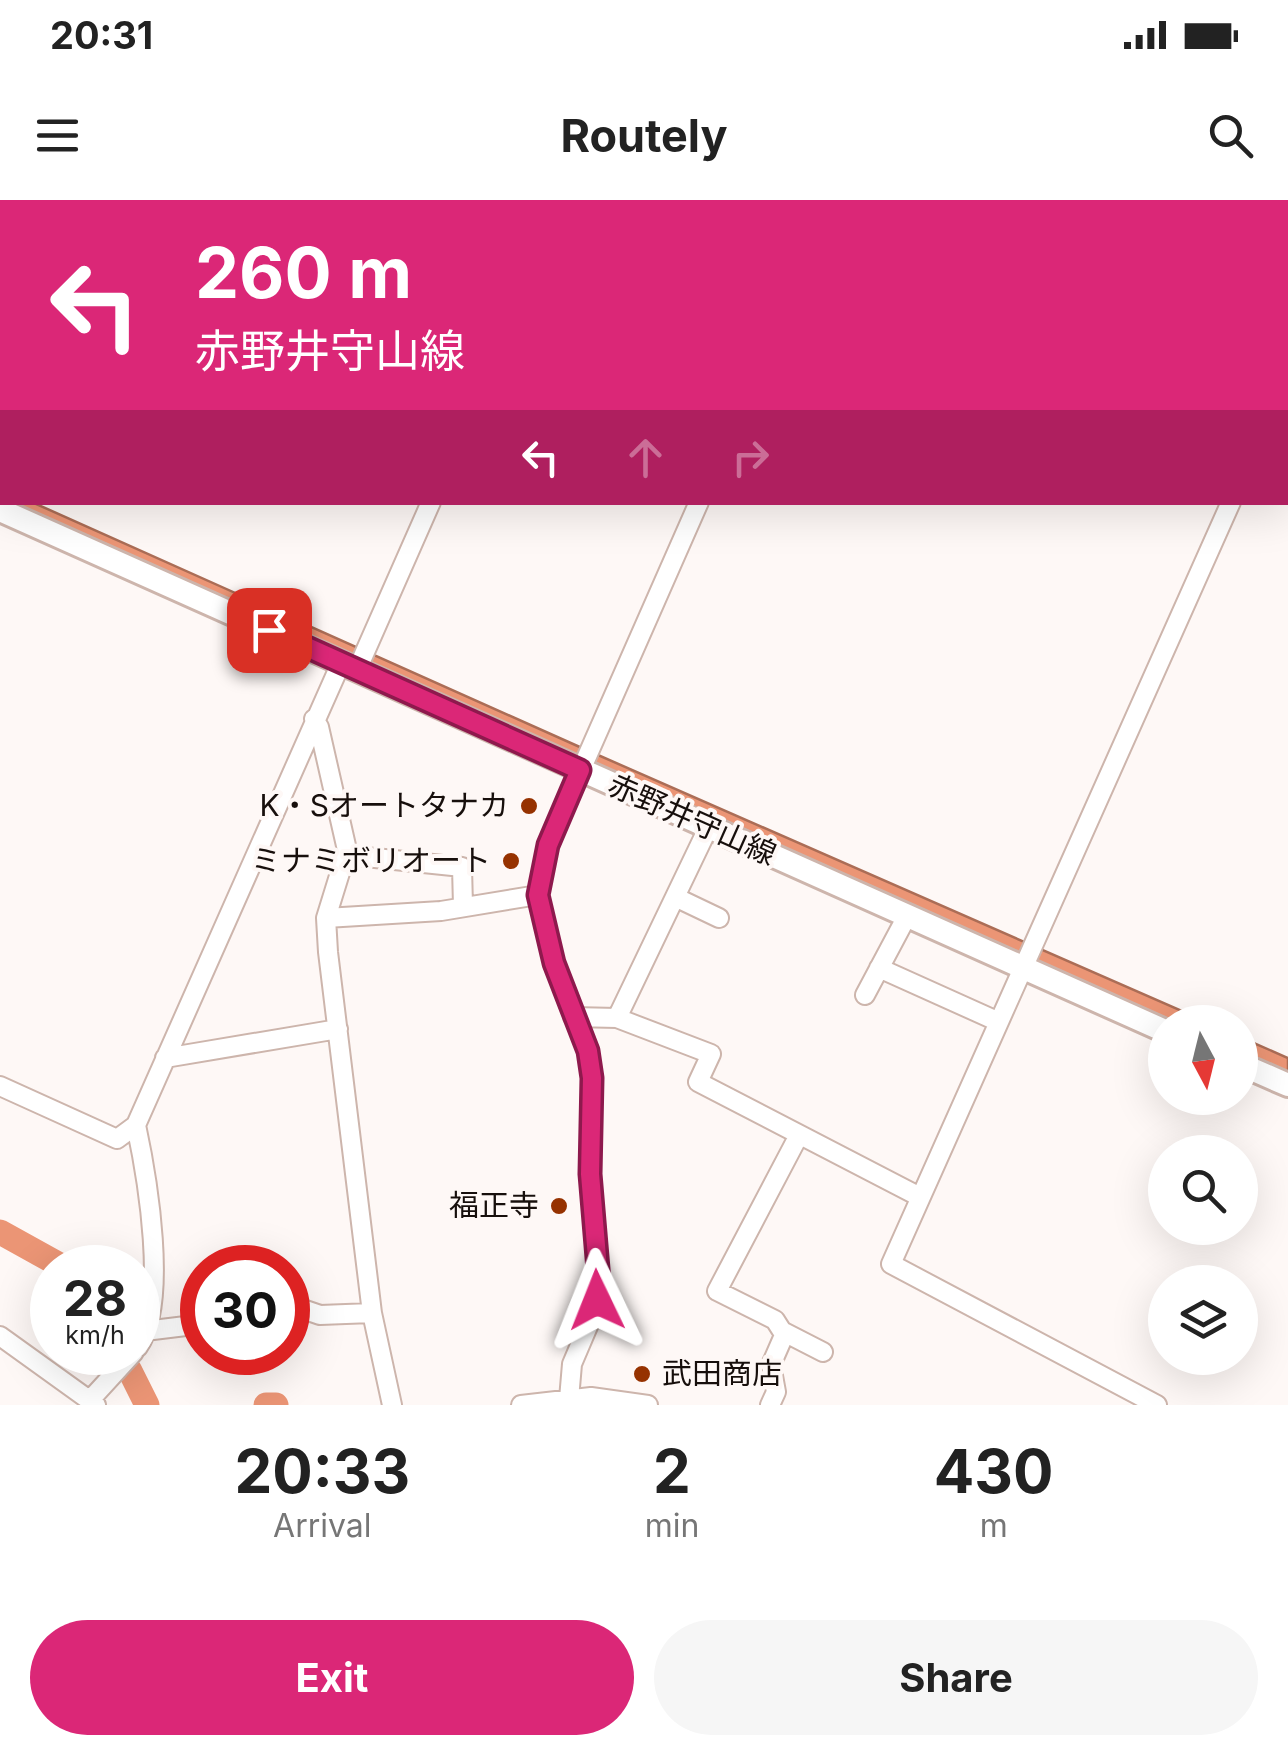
<!DOCTYPE html>
<html lang="en">
<head>
<meta charset="utf-8">
<style>
  :root { --surface:#fff; --page:#f6f6f6; --text:#222; --muted:#767676; --accent:#db2777 }
  body { margin:0; font-family:Inter,"Noto Sans JP",sans-serif; background:var(--page); color:var(--text); height:100vh; display:flex; flex-direction:column; font-size:38px; white-space:nowrap }
  * { box-sizing:border-box; margin:0 }
  p { font-size:32px; color:var(--muted) }
  .icon { flex:none; width:55px; height:55px; fill:none; stroke:currentColor; stroke-width:2; stroke-linecap:round; stroke-linejoin:round }
  .map { position:relative; height:1205px; overflow:hidden }
  .panel { display:flex; flex-direction:column; background:var(--surface); flex:1 }
  .panel>* { flex:none }
  .hud { position:absolute; left:0px; top:0px; width:1290px; height:305px; box-shadow:0 10px 40px #0002; background:#db2777; color:#fff; overflow:hidden }
  .needle { width:65px; rotate:173deg }
  .controls { position:absolute; left:1148px; top:805px; display:grid; gap:20px }
  .controls a { display:grid; place-items:center; width:110px; height:110px; border-radius:50%; background:var(--surface); box-shadow:0 10px 40px #0002; font-size:50px }
  .speed { position:absolute; left:30px; top:1045px; display:flex; gap:20px; font-size:50px; font-weight:700; text-align:center }
  .speed>* { display:grid; place-content:center; width:130px; height:130px; border-radius:50%; background:var(--surface); box-shadow:0 10px 40px #0002; line-height:1 }
  .speed small { font-size:25px; font-weight:400 }
  .speed .limit { border:15px solid #d22; background:#fff; color:#111 }
  .pin { position:absolute; display:grid; place-items:center; width:85px; height:85px; color:#fff; margin:-42px; border-radius:20px; box-shadow:0 5px 15px #0006 }
  .me { position:absolute; width:110px; margin:-55px; rotate:358deg; stroke-linejoin:round; filter:drop-shadow(0 0 8px #0008) }
  .turn { display:flex; align-items:center; gap:35px; height:210px; padding:0 30px; font-size:45px }
  .turn .icon { width:130px; height:130px; stroke-width:2.5 }
  .turn b { display:block; font-size:70px; line-height:85px }
  .lanes { display:flex; align-items:center; height:95px; padding:0 30px; background:#0003; justify-content:center; gap:50px; direction:ltr }
  .lanes .off { opacity:.35 }
  .eta { display:flex; justify-content:space-evenly; align-items:center; height:170px; text-align:center }
  .eta b { font-size:60px; font-weight:700; line-height:70px }
  .primary-button { display:flex; gap:20px; margin-top:auto; padding:20px 30px }
  .primary-button a { flex:1; height:115px; border-radius:60px; background:var(--accent); color:#fff; font-size:40px; font-weight:700; line-height:115px; text-align:center }
  .primary-button a+a { background:var(--page); color:var(--text) }
  .status { display:flex; justify-content:space-between; align-items:center; height:70px; padding:0 50px; background:var(--surface); direction:ltr }
  .status svg { height:28px; fill:currentColor }
  header { display:flex; justify-content:space-between; align-items:center; height:130px; padding:0 30px; background:var(--surface); font-size:45px; font-weight:700 }
  .map>svg:first-child { display:block }
</style>
</head>
<body>
<div class="status"><b>20:31</b><svg viewBox="0 0 49 12"><path d="M0 12V9h3v3zM5 12V6h3v6zM10 12V3h3v9zM15 12V0h3v12zM26 1h20v11H26zM47 4h2v5h-2z"/></svg></div>
<header><svg class="icon" aria-label="menu" viewBox="0 0 24 24"><path d="M4 6h16M4 12h16M4 18h16"/></svg>Routely<svg class="icon" aria-label="search" viewBox="0 0 24 24"><circle cx="10" cy="10" r="6"/><path d="M15 15l6 6"/></svg></header>
<div class="map">
<svg width="1288" height="1205" viewBox="0 0 1288 1205">
  <rect width="100%" height="100%" fill="#fef8f6"/>
  <path fill="#eb9575" stroke="#ab6d56" stroke-width="2.5" d="M 7,303 L 34,303 L 582,548 L 1207,822 L 1174,822 Z
    M 1240,837 L 1288,858 L 1288,872 L 1240,851 Z"/>
  <g fill="none" stroke-linecap="round" stroke-linejoin="round">
    <path stroke="#eb9575" stroke-width="25" d="M 0,1032 L 65,1068
      M 116,1152 L 130,1171 L 147,1205
      M 266,1205 L 276,1205"/>
    <defs>
      <path id="minor" d="M 911,0 L 916,2
        M 1220,0 L 1225,2
        M 67,2 L 68,0
        M 563,2 L 564,0
        M 833,2 L 834,0
        M 0,154 L 2,149
        M 1288,177 L 1288,176
        M 357,470 L 431,302
        M 314,519 L 319,527 L 347,650 L 326,718 L 328,752 L 372,1113 L 392,1205
        M 346,655 L 462,667 L 463,706
        M 675,697 L 719,718
        M 326,718 L 441,711 L 538,695
        M 879,768 L 999,822
        M 865,795 L 907,716
        M 573,817 L 617,818 L 711,854 L 698,882 L 920,997
        M 617,818 L 709,626
        M 165,858 L 338,829
        M 0,886 L 117,939 L 136,925 L 341,463
        M 136,925 C 147,976 169,1103 138,1147
        M 799,935 L 717,1091 L 775,1120 L 782,1131 L 823,1152
        M 288,1104 L 320,1115 L 372,1113
        M 145,1131 L 202,1124
        M 0,1136 L 96,1205
        M 569,1199 L 572,1164 L 592,1117 L 599,1081 L 590,974 L 592,877 L 588,851 L 554,763 L 538,695 L 548,645 L 699,302
        M 90,1200 L 134,1152
        M 521,1205 L 591,1197 L 648,1205
        M 770,1205 L 776,1192 L 771,1165 L 785,1133
        M 1157,1205 L 891,1064 L 1231,302"/>
      <path id="major" d="M 0,310 L 1165,831
        M 1240,864 L 1288,885"/>
    </defs>
    <use href="#minor" stroke="#cdb5ac" stroke-width="22"/>
    <use href="#major" stroke="#cdb5ac" stroke-width="28"/>
    <use href="#minor" stroke="#fff" stroke-width="18"/>
    <use href="#major" stroke="#fff" stroke-width="22"/>
  </g>
  <g fill="none" stroke-linecap="round" stroke-linejoin="round">
    <defs>
      <path id="route" d="M 269,430 L 580,570 L 548,645 L 538,695 L 554,763 L 588,851 L 592,878 L 590,974 L 599,1081 L 597,1100"/>
    </defs>
    <use href="#route" stroke="#8e194d" stroke-width="25"/>
    <use href="#route" stroke="#db2777" stroke-width="18"/>
  </g>
  <g fill="#963200" stroke="#fef8f6" stroke-width="4">
    <circle cx="529" cy="606" r="10"/>
    <circle cx="511" cy="661" r="10"/>
    <circle cx="559" cy="1006" r="10"/>
    <circle cx="642" cy="1174" r="10"/>
  </g>
  <g text-anchor="middle" stroke-width="8" stroke-linejoin="round" paint-order="stroke">
    <g font-size="30" fill="#170f0c" stroke="#fef8f6" text-anchor="end">
      <text x="509" y="616">K・Sオートタナカ</text>
      <text x="491" y="671">ミナミボリオート</text>
      <text x="539" y="1016">福正寺</text>
      <text x="662" y="1184" text-anchor="start">武田商店</text>
    </g>
    <g font-size="30" fill="#170f0c" stroke="#fef8f6">
      <text transform="translate(692 620) rotate(24)" y="10">赤野井守山線</text>
    </g>
  </g>
</svg>
<div class="controls">
<a><svg class="needle" viewBox="-14 -14 28 28"><path d="M0-13l5 13h-10z" fill="#e53935"/><path d="M0 13l5-13h-10z" fill="#767676"/></svg></a>
<a><svg class="icon" aria-label="search" viewBox="0 0 24 24"><circle cx="10" cy="10" r="6"/><path d="M15 15l6 6"/></svg></a>
<a><svg class="icon" aria-label="layers" viewBox="0 0 24 24"><path d="M12 4l9 5-9 5-9-5zM3 14l9 5 9-5"/></svg></a>
</div>
<div class="speed"><div>28<small>km/h</small></div><div class="limit">30</div></div>
<div class="pin" style="left:269px;top:430px;background:#d93025"><svg class="icon" aria-label="arrive" viewBox="0 0 24 24"><path d="M6 21V4h12l-3 4 3 4H6"/></svg></div>
<svg class="me" style="left:597px;top:1100px" viewBox="-20 -20 40 40"><path d="M0-17L14 15 0 8-14 15z" fill="#db2777" stroke="#fff" stroke-width="4"/></svg>
<div class="hud">
<div class="turn"><svg class="icon" aria-label="left" viewBox="0 0 24 24"><path d="M17 20v-9H6M10 6l-5 5 5 5"/></svg><div><b>260 m</b>赤野井守山線</div></div>
<div class="lanes"><svg class="icon" aria-label="left" viewBox="0 0 24 24"><path d="M17 20v-9H6M10 6l-5 5 5 5"/></svg><svg class="icon off" aria-label="ahead" viewBox="0 0 24 24"><path d="M12 20V5M6 11l6-6 6 6"/></svg><svg class="icon off" aria-label="right" viewBox="0 0 24 24"><path d="M7 20v-9h11M14 6l5 5-5 5"/></svg></div>
</div>
</div>
<section class="panel">
<div class="eta">
<div><b>20:33</b><p>Arrival</p></div>
<div><b>2</b><p>min</p></div>
<div><b>430</b><p>m</p></div>
</div>
<div class="primary-button"><a>Exit</a><a>Share</a></div>
</section>
</body>
</html>
